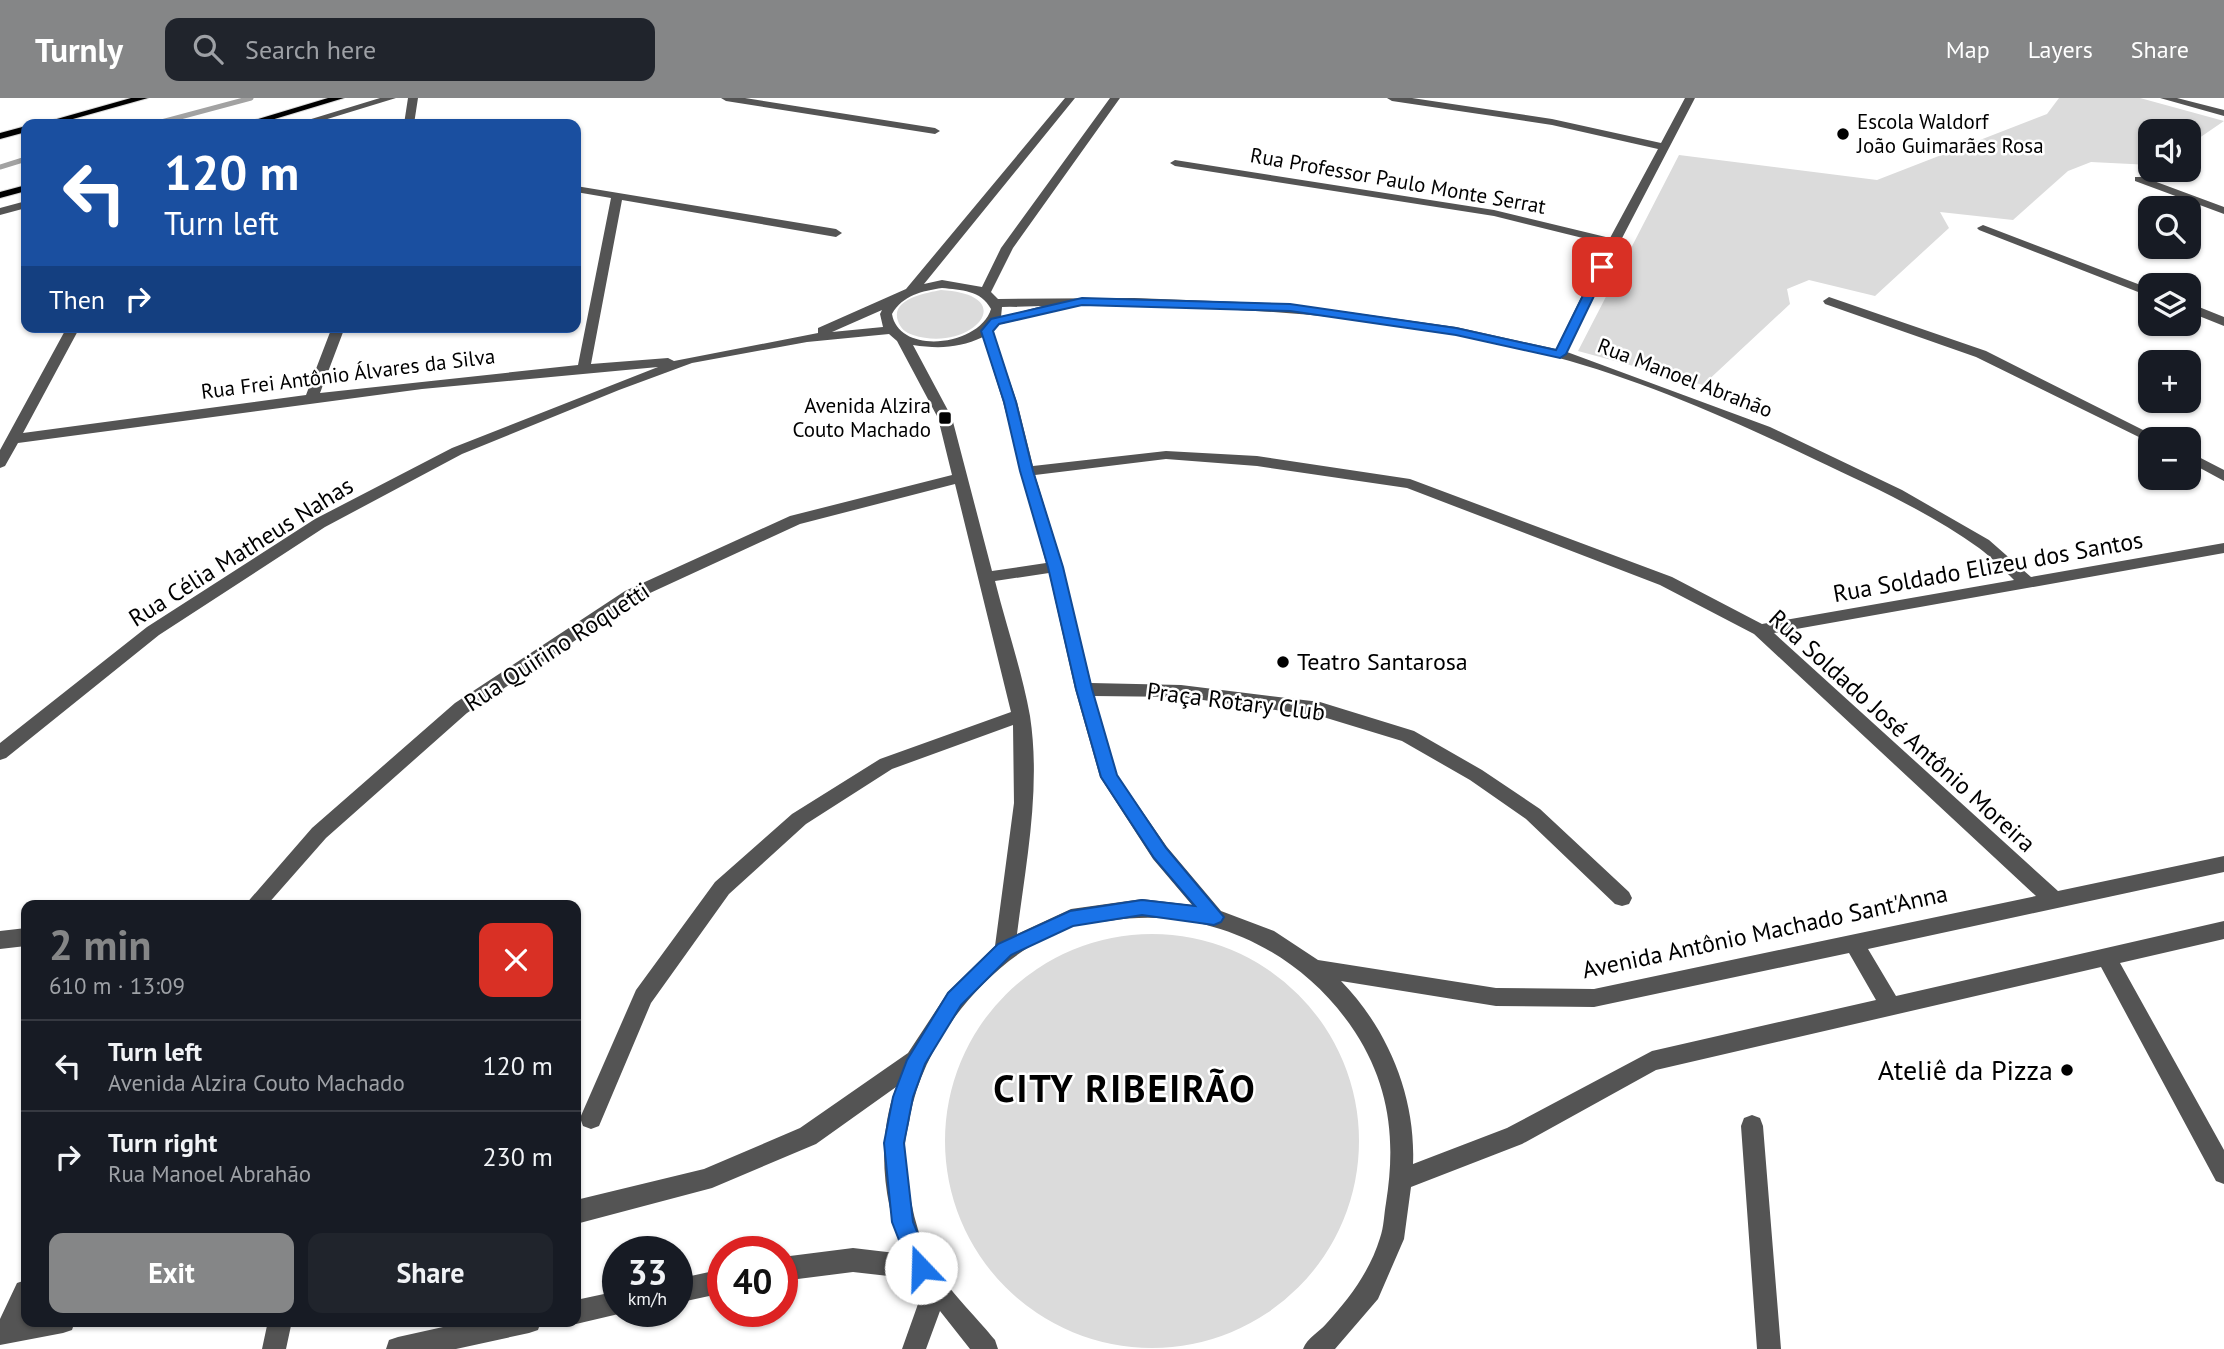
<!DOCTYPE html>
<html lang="en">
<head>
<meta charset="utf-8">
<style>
  :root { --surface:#171b24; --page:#20242c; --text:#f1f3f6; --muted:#9ea1a6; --line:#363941; --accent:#858687 }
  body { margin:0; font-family:"PT Sans",sans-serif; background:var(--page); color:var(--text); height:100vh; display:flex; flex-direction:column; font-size:26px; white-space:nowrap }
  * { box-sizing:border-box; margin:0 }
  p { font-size:23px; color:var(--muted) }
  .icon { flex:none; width:38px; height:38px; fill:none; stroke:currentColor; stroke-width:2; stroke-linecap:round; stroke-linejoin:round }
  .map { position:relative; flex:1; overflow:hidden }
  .panel { position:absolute; left:21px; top:802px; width:560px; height:427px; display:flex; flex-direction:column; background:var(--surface); border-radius:14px; box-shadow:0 2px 5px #0004 }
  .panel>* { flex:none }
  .guide { position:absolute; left:21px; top:21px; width:560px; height:214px; border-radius:14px; box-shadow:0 2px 5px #0004; background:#1a4fa0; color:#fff; overflow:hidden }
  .controls { position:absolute; left:2138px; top:21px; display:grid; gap:14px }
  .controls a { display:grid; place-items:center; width:63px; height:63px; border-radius:14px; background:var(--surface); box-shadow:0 2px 5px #0004; font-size:35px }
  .speed { position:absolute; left:602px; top:1138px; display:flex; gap:14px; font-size:35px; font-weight:700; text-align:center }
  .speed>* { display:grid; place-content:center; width:91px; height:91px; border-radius:50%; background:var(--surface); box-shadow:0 2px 5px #0004; line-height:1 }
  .speed small { font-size:18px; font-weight:400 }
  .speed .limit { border:10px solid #d22; background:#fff; color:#111 }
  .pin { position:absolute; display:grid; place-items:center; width:60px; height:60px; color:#fff; margin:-30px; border-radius:14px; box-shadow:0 4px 10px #0006 }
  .me { position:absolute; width:77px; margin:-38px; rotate:339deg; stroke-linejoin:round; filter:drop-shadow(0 0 5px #0008) }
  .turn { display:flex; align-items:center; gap:24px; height:147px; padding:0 28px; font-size:32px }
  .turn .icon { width:91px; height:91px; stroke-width:2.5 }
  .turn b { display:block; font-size:49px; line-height:60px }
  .then { display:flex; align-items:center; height:66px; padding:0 28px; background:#0003; gap:14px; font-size:26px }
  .round { display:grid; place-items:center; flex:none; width:74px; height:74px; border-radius:14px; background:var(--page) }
  .head { display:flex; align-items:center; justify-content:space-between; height:119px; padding:0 28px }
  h1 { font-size:42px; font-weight:600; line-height:52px; color:var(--accent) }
  .primary-button { display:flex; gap:14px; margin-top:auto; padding:14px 28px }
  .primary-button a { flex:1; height:80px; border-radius:14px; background:var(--accent); color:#fff; font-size:28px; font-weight:600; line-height:80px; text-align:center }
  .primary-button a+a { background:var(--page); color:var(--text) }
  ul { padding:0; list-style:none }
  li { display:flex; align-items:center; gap:21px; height:91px; padding:0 28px; border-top:2px solid var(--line) }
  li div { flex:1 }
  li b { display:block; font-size:26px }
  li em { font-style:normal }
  header { display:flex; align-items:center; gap:42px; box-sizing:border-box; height:98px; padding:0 35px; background:var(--accent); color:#fff }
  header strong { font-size:33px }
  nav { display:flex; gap:38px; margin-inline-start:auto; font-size:24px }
  .search { width:490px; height:63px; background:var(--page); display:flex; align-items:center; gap:18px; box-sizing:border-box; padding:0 24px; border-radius:14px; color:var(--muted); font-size:26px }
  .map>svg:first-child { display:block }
</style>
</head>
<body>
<header>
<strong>Turnly</strong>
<div class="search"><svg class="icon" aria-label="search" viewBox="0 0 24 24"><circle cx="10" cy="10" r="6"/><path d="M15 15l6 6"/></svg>Search here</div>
<nav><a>Map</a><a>Layers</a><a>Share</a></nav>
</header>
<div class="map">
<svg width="2224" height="1251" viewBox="0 0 2224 1251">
  <rect width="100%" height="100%" fill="#fff"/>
  <path fill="#dbdbdb" d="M 2059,0 L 2140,0 L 2224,23 L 2189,47 L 2189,33 L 2151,33 L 2151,67 L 2091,64 L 2068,73 L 2013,122 L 1940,114 L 1949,130 L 1875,198 L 1809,182 L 1787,191 L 1790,206 L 1703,287 L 1578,253 L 1679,57 L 1877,82 L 2047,16 Z
    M 941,192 C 1024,197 970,256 913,237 C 906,235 900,230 898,223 C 890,201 926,195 941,192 Z
    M945 1043a207 207 0 1 1 414 0a207 207 0 1 1-414 0Z"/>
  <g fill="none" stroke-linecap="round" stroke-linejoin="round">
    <path stroke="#a2a2a2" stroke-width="5" d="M 154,26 L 251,0
      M 0,69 L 26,61"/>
    <defs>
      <path id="major" d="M 131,0 L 148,0 L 55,26 L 39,26 Z
        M 328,0 L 344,0 L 258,26 L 242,26 Z
        M 26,28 L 26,34 L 0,41 L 0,35 Z
        M 26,87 L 26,93 L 0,100 L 0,94 Z"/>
    </defs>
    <use href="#major" stroke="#dbdbdb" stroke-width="2"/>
    <path fill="#545454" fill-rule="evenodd" d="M 380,0 L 396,0 L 311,26 L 295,26 Z
      M 408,0 L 418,0 L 414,26 L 404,26 Z
      M 721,0 L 745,0 L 935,30 L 940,33 L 935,36 L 726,3 Z
      M 1065,0 L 1075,0 L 924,186 L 942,182 L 982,189 L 1001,150 L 1110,0 L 1120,0 L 1013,150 L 991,194 L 998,201 L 1134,200 L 1290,206 L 1456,229 L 1556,251 L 1607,146 L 1494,118 L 1175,68 L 1170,65 L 1175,62 L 1494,112 L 1610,140 L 1658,51 L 1552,27 L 1392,3 L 1387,0 L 1412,0 L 1552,21 L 1661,45 L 1685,0 L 1695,0 L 1620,144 L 1567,254 L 1770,329 L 1902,392 L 1989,442 L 2031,479 L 2224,445 L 2224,455 L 1774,535 L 2058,793 L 2224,758 L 2224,774 L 1868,851 L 1896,898 L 2224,823 L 2224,841 L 2120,865 L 2224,1052 L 2224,1086 L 2216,1083 L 2101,869 L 1656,972 L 1522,1046 L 1411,1089 L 1404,1141 L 1378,1201 L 1335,1251 L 1303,1251 C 1308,1239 1318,1235 1326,1226 C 1349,1201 1370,1173 1380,1140 C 1384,1129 1384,1116 1386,1105 C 1396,1043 1390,988 1355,934 C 1301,852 1206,807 1109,823 C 1098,824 1085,825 1074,828 C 995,853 925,938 910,1018 C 909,1028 905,1038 905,1048 C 906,1085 913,1125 928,1158 C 938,1181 978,1221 995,1242 L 998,1251 L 970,1251 L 940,1213 L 926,1251 L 902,1251 L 923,1192 L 915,1181 L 853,1174 L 782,1183 L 782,1159 L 853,1150 L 904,1156 C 883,1104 876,1043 896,989 L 816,1046 L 712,1090 L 576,1126 L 576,1102 L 704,1071 L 800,1030 L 908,955 L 948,894 L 995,848 L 1014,705 L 1013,627 L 892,671 L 806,726 L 729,796 L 651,905 L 599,1028 L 591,1031 L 583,1028 L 580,1020 L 636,892 L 715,784 L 792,716 L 880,661 L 1011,614 L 955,386 L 800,426 L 637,501 L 467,615 L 326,740 L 267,807 L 245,807 L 312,730 L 455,605 L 625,493 L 790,418 L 952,377 L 938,320 L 897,243 L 889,236 L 807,244 L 692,265 L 619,292 L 462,356 L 325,429 L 159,537 L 6,660 L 0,662 L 0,645 L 147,529 L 315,421 L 452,350 L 658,269 L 422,291 L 18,345 L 5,368 L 0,370 L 0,352 L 67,229 L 80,229 L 23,335 L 306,297 L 332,229 L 345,229 L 320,295 L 578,267 L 611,100 L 576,94 L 576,88 L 836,131 L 842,135 L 836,139 L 622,102 L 591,266 L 668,260 L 674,263 L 818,235 L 818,230 L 906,191 ZM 942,190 C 961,192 981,192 991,211 C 980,248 899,258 892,216 C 903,197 922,193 942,190 ZM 1042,208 L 1001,219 L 1002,209 ZM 1051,208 C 1220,207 1392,215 1555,259 C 1642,282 1735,323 1816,362 C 1869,387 1931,415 1979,450 C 1991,459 2003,471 2014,482 L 1762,526 L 1672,479 L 1410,381 L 1257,358 L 1166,353 L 1033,368 L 1017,304 L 992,232 L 997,227 L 1051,214 ZM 882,212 L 880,216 L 883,229 L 832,234 ZM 983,239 L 1003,304 L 1046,465 L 992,473 L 952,320 L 913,247 C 939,251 959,250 983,239 ZM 1166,361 L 1257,368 L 1407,390 L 1660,487 L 1754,536 L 2036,798 L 1594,891 L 1496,890 L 1318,862 L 1274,833 L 1221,813 L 1167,749 L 1117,677 L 1094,598 L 1181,599 L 1320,618 L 1402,643 L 1470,682 L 1526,721 L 1615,806 L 1622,808 L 1629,806 L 1632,800 L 1629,794 L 1540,711 L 1482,672 L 1414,633 L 1320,604 L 1181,587 L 1091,585 L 1063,469 L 1035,377 ZM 1049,475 L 1075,591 L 1100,679 L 1153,761 L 1192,807 L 1142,801 L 1071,811 L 1017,836 C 1026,765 1041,690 1030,618 C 1022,573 1006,527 995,483 ZM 1849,855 L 1876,902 L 1652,953 L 1507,1030 L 1413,1066 C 1416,999 1388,931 1341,883 L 1496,908 L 1594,909 Z
      M 2160,0 L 2177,0 L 2224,12 L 2224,18 Z
      M 2135,79 L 2143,79 L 2224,109 L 2224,116 L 2135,83 Z
      M 26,103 L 26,110 L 0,117 L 0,110 Z
      M 1983,127 L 2151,191 L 2151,199 L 1979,132 L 1977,130 Z
      M 1829,199 L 1986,253 L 2161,341 L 2151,341 L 2149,344 L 1976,259 L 1825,206 L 1823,203 Z
      M 2189,205 L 2224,219 L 2224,228 L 2189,214 Z
      M 2189,354 L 2224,372 L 2224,383 L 2189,364 Z
      M 26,830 L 26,848 L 0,851 L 0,833 Z
      M 1752,1017 L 1760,1020 L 1763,1028 L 1781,1251 L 1757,1251 L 1741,1028 L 1744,1020 Z
      M 723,1171 L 723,1195 L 677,1205 L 677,1181 Z
      M 26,1182 L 26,1223 L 75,1223 L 72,1232 L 63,1235 L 0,1247 L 0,1221 L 17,1185 Z
      M 618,1193 L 618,1213 L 627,1214 L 576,1226 L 569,1223 L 576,1223 L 576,1202 Z
      M 268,1223 L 292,1223 L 286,1251 L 262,1251 Z
      M 470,1223 L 541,1223 L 538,1232 L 529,1235 L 456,1251 L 386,1251 L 389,1242 L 398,1239 Z"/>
    <use href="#major" fill="#000" fill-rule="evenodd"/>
  </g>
  <path fill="#1a73e8" stroke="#114b97" stroke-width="2" d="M 1602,166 L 1608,169 L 1566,256 L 1560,260 L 1456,237 L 1290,213 L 1082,207 L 999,226 L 993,233 L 1016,304 L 1033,373 L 1063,469 L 1092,591 L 1117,677 L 1166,750 L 1224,819 L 1221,824 L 1214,827 L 1142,817 L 1073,828 L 1011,857 L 961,907 L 925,966 L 913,999 L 904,1045 L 913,1124 L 932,1170 L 928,1178 L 921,1181 L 913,1178 L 892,1124 L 884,1045 L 893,999 L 907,962 L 948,895 L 998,846 L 1070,813 L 1142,802 L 1195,808 L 1154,760 L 1101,679 L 1076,591 L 1048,469 L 1020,373 L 1004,304 L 981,233 L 991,221 L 1082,200 L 1290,206 L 1456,230 L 1556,252 L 1597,169 Z"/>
  <g fill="#000" stroke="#fff" stroke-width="2.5">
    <circle cx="1843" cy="36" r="7"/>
    <rect x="938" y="313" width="14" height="14" rx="3.5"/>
    <circle cx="1283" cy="564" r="7"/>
    <circle cx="2067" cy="972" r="7"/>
  </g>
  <g text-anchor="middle" stroke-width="5" stroke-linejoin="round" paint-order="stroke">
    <g font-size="21" fill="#000" stroke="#fff" text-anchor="start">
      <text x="1857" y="31">Escola Waldorf<tspan x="1857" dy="24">João Guimarães Rosa</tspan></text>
      <text x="931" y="315" text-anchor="end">Avenida Alzira<tspan x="931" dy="24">Couto Machado</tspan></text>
    </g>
    <g font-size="21" fill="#000" stroke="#fff">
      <text transform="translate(1398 83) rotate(10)" y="7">Rua Professor Paulo Monte Serrat</text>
      <text transform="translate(348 276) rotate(-7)" y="7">Rua Frei Antônio Álvares da Silva</text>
      <text transform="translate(1685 280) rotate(21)" y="7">Rua Manoel Abrahão</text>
    </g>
    <g font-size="24" fill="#000" stroke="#fff">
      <text transform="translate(241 454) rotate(-32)" y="8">Rua Célia Matheus Nahas</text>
      <text transform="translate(1988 469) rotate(-10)" y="8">Rua Soldado Elizeu dos Santos</text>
      <text transform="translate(557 549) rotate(-33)" y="8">Rua Quirino Roquetti</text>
      <text transform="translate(1236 604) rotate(7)" y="8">Praça Rotary Club</text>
      <text transform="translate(1902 633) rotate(42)" y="8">Rua Soldado José Antônio Moreira</text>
      <text transform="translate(1765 834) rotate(-12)" y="8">Avenida Antônio Machado Sant'Anna</text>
    </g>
    <g font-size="24" fill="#000" stroke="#fff" text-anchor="start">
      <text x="1297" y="572">Teatro Santarosa</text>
    </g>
    <g font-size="28" fill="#000" stroke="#fff" text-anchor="end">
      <text x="2053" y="982">Ateliê da Pizza</text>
    </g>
    <g font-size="38" font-weight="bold" letter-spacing="2" fill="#000" stroke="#fff">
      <text x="1125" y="1004">CITY RIBEIRÃO</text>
    </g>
  </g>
</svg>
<div class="controls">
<a><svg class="icon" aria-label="sound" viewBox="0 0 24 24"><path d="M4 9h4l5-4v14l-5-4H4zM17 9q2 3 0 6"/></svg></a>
<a><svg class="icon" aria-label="search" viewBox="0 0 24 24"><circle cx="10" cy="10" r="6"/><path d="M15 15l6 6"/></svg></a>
<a><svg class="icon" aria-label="layers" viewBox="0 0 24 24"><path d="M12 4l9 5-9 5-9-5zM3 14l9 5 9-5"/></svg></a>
<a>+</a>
<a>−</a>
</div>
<div class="speed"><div>33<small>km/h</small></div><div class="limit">40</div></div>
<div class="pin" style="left:1602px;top:169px;background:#d93025"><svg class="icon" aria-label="arrive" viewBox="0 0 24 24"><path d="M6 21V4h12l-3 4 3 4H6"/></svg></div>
<svg class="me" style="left:921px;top:1170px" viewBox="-20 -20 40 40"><circle r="19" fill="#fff"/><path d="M0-13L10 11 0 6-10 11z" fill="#1a73e8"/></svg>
<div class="guide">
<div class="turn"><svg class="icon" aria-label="left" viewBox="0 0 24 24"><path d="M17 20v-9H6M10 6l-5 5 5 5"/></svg><div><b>120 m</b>Turn left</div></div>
<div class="then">Then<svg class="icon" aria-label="right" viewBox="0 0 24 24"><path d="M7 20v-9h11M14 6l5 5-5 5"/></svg></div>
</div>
<section class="panel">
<div class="head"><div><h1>2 min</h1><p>610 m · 13:09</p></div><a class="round" style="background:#d93025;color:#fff"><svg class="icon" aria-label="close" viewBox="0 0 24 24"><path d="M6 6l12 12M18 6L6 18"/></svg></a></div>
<ul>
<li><svg class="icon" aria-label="left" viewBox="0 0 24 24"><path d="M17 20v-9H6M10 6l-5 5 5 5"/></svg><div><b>Turn left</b><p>Avenida Alzira Couto Machado</p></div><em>120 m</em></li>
<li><svg class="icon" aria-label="right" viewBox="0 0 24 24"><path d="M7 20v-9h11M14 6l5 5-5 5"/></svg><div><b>Turn right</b><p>Rua Manoel Abrahão</p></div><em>230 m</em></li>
</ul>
<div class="primary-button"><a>Exit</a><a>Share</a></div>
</section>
</div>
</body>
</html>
